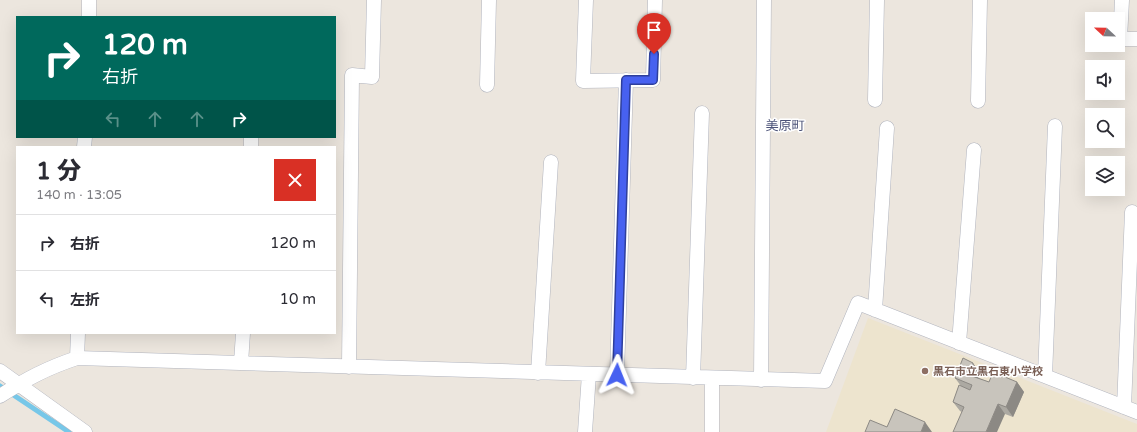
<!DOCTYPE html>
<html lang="ja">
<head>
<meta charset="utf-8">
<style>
  :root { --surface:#fff; --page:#f7f7f7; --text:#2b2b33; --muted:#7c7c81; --line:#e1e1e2 }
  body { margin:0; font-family:"Varela Round","Noto Sans JP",sans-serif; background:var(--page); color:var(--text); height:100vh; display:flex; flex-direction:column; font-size:15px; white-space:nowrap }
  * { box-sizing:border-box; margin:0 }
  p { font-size:13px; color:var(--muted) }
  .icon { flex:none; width:22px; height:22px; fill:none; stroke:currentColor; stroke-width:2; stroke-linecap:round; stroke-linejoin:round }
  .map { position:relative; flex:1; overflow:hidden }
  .drawer { position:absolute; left:16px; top:146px; width:320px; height:188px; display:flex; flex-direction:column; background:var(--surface); border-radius:0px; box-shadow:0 4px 16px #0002 }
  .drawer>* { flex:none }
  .banner { position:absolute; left:16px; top:16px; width:320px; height:122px; border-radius:0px; box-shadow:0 4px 16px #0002; background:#00695c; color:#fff; overflow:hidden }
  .needle { width:26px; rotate:292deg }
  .tools { position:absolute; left:1085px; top:12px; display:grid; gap:8px }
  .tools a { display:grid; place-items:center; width:40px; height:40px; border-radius:0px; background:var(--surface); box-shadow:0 4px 16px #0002; font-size:20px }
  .pin { position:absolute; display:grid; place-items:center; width:34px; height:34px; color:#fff; margin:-41px -17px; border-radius:50% 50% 50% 0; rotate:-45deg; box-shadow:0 0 4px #0007 }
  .pin .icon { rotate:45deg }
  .me { position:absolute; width:44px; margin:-22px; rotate:2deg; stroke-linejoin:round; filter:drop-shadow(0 0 3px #0008) }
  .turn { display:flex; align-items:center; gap:14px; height:84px; padding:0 20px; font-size:18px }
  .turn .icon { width:52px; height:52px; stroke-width:2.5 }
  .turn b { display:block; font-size:28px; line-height:34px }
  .lanes { display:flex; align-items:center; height:38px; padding:0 20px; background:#0003; justify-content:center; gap:20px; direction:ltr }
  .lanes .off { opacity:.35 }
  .round { display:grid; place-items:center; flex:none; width:42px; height:42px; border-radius:0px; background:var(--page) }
  .headline { display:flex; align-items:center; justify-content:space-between; height:68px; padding:0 20px }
  h1 { font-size:24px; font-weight:800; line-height:30px }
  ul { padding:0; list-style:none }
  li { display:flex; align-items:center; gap:12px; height:56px; padding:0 20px; border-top:1px solid var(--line) }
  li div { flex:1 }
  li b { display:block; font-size:15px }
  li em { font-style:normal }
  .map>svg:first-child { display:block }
</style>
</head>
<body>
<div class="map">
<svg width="1137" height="432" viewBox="0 0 1137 432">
  <rect width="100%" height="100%" fill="#ece6de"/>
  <path fill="#ede4ce" d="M 868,318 L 1137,424 L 1137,432 L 826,432 Z"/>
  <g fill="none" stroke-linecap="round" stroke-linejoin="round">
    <path stroke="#77c7e8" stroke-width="5" d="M 0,386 L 69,432"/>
    <defs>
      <path id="street" d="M 586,0 L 583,81 L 653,80 L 655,0
        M 89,17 L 89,0
        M 1118,39 L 1137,39
        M 1120,39 L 1122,0
        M 487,85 L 489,0
        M 875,100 L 877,0
        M 978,101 L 980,0
        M 84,147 L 85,137
        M 251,147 L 251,137
        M 875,310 L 887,128
        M 959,343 L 974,150
        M 77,358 L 78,333
        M 241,363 L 243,333
        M 349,367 L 352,75 L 372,77 L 374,0
        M 0,371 L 85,432
        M 538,373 L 551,162
        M 617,375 L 626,80
        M 1045,376 L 1055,126
        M 693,378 L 702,113
        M 761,380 L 764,0
        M 0,396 C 26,379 47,368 77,358 L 825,381 L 858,303 L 1137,412
        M 1124,407 L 1132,212
        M 585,432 L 589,374
        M 712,432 L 712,378"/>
    </defs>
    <use href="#street" stroke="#b1b4be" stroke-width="15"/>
    <use href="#street" stroke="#fff" stroke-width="14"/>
  </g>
  <path fill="#aca9a2" d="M 980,373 L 978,378 L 989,382 L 1017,382 L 1024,392 L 1013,417 L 1005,414 L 962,412 L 960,411 L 953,402 L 961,386 L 955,378 Z"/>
  <path fill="#8c8984" d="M 973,363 L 980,373 L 976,385 L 969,375 Z
    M 1017,382 L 1024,392 L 1013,417 L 1006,407 Z
    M 998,404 L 1005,414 L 997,432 L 986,432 Z
    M 925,422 L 932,432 L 921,432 Z"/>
  <path fill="#c8c4bc" stroke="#8c8984" d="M 963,358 L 973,363 L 969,375 L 989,382 L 993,372 L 1017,382 L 1006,407 L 998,404 L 986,432 L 953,432 L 964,407 L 953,402 L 959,385 L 970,390 L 972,385 L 955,378 Z
    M 895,409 L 925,422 L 921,432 L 865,432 L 870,420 L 887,427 Z"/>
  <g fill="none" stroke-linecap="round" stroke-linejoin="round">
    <defs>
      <path id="route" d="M 617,375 L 626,80 L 653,80 L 654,54"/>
    </defs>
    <use href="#route" stroke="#2e3f9c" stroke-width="10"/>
    <use href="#route" stroke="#4761f0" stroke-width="7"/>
  </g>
  <circle fill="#8d6e63" stroke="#fff" stroke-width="1.5" cx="925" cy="371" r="4"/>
  <g text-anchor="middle" stroke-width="3" stroke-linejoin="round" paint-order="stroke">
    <g font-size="11" font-weight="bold" fill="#785e54" stroke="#fff" text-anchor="start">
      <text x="933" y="375">黒石市立黒石東小学校</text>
    </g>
    <g font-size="13" fill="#4d5479" stroke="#fff">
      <text x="785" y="130">美原町</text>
    </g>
  </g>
</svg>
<div class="tools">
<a><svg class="needle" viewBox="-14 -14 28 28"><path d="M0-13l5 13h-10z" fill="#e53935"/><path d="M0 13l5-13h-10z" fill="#7c7c81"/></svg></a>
<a><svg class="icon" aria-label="sound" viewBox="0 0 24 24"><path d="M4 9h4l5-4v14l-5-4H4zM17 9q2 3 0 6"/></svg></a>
<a><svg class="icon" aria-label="search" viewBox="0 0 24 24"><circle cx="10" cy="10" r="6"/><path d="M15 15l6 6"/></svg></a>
<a><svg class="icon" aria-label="layers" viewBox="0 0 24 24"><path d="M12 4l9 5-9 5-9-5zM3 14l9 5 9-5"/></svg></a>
</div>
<div class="pin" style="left:654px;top:54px;background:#d93025"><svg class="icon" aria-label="arrive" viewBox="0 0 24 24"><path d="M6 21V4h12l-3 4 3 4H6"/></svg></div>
<svg class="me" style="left:617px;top:375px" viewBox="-20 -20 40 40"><path d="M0-17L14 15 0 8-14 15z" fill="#4761f0" stroke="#fff" stroke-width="4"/></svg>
<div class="banner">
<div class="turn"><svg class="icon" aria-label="right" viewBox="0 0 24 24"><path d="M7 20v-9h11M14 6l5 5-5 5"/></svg><div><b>120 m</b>右折</div></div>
<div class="lanes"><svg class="icon off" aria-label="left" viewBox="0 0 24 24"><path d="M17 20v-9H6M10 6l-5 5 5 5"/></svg><svg class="icon off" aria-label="ahead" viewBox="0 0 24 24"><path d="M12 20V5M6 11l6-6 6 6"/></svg><svg class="icon off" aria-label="ahead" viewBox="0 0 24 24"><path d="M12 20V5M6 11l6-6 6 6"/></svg><svg class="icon" aria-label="right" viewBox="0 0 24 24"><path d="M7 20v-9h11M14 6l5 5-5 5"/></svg></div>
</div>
<section class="drawer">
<div class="headline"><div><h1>1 分</h1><p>140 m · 13:05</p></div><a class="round" style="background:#d93025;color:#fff"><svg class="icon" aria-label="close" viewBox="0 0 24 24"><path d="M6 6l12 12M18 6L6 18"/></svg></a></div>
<ul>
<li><svg class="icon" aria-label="right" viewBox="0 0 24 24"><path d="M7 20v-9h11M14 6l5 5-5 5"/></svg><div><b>右折</b></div><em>120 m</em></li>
<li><svg class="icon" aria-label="left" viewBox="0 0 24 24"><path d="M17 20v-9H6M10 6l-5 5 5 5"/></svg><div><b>左折</b></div><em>10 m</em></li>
</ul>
</section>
</div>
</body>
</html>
